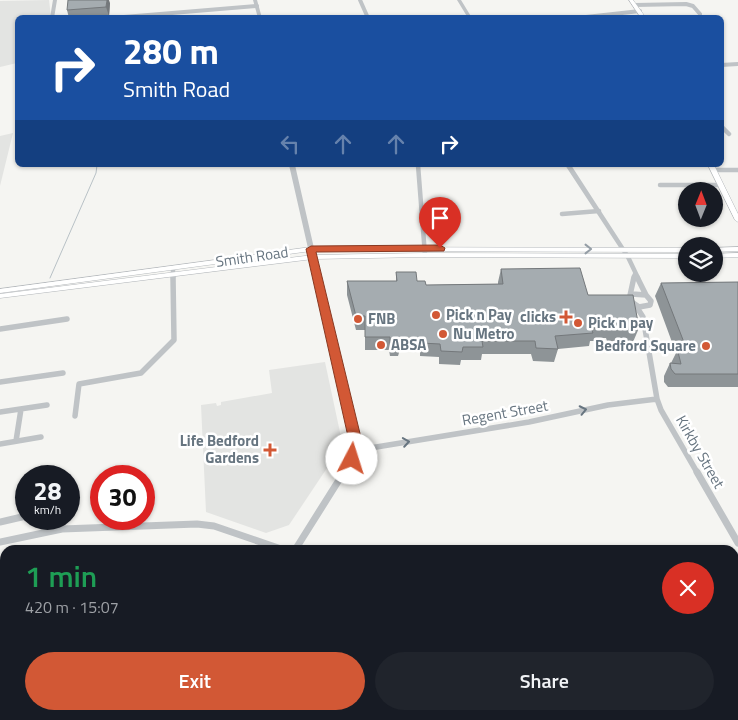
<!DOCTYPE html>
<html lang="en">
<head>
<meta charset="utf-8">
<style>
  :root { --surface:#171b24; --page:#20242c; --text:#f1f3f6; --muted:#9ea1a6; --accent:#d25835 }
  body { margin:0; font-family:"Titillium Web",sans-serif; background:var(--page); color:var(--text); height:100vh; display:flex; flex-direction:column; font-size:19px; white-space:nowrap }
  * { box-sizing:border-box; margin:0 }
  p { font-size:16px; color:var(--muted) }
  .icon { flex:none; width:28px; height:28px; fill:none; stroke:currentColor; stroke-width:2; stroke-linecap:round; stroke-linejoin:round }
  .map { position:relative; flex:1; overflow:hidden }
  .sheet { position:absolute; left:0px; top:545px; width:739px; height:175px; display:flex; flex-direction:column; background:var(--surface); border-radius:15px 15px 0 0; box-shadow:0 1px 4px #0004 }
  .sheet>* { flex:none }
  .banner { position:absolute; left:15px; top:15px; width:709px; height:152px; border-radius:8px; box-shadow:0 1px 4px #0004; background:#1a4fa0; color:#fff; overflow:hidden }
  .needle { width:32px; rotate:1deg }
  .tools { position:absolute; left:678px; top:182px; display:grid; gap:10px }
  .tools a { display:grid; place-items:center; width:45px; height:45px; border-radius:50%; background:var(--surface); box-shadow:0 1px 4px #0004; font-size:25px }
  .speed { position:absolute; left:15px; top:465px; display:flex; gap:10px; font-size:25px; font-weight:700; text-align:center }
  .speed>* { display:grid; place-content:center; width:65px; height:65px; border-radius:50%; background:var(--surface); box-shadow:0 1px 4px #0004; line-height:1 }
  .speed small { font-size:12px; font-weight:400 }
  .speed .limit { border:8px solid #d22; background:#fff; color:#111 }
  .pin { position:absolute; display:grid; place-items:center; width:42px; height:42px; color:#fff; margin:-51px -21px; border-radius:50% 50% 50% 0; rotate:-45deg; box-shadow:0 0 5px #0007 }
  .pin .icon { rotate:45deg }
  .me { position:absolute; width:55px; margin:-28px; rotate:5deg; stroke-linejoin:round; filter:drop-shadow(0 0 4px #0008) }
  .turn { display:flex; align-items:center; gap:18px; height:105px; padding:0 25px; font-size:22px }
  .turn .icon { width:65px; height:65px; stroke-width:2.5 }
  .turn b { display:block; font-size:35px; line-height:42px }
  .lanes { display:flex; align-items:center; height:48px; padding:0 25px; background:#0003; justify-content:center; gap:25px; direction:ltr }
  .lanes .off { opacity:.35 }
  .round { display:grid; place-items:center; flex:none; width:52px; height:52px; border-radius:26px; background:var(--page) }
  .overview { display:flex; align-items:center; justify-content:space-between; height:85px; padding:0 25px }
  h1 { font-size:30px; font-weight:600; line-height:38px; color:#1e9e55 }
  .button { display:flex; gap:10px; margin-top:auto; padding:10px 25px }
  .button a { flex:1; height:58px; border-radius:30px; background:var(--accent); color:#fff; font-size:20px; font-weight:600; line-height:58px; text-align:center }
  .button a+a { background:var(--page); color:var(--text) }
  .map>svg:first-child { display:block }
</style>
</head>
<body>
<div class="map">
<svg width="738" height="720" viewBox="0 0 738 720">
  <rect width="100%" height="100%" fill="#f5f5f2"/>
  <path fill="#e3e4e2" d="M 49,0 L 51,17 L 18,18 L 17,63 L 0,67 L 0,1 Z
    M 13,133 L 0,186 L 0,136 Z
    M 325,362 L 341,437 L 333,459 L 289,525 L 266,533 L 206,512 L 201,405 L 216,403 L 217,406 L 221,405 L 221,402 L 272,393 L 269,370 Z"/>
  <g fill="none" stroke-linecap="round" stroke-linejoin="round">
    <path stroke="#b8c1c6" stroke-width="1" d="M 50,278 L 96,173 L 97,165"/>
    <defs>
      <path id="secondary" d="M 629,0 L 633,0 L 646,18 L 641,18 Z
        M 708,165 L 714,165 L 738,214 L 738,222 L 735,220 Z
        M 311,247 L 686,248 L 686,252 L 311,251 L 0,293 L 0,289 Z
        M 738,247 L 738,251 L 714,252 L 714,248 Z
        M 425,253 L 686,254 L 686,258 L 425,257 L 313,259 L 0,298 L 0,294 L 313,255 Z
        M 738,253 L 738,257 L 714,258 L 714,254 Z"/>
    </defs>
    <use href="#secondary" stroke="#b2b6ba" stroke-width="1"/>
    <path stroke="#bfc3c6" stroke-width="4" d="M 360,0 L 368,18
      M 635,5 L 686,4 L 693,6 L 700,14
      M 52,18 L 55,0
      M 112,18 L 257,6
      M 577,18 L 640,11
      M 721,65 L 738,64"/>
    <path stroke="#bfc3c6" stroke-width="4.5" d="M 721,126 L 729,134
      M 418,165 L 425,255
      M 714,170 L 738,170
      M 660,185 L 721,185
      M 562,214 L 599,211
      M 313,257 L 318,278
      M 628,257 L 638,278
      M 173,268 L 173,278
      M 634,278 L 635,274"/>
    <path stroke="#bfc3c6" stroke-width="5.5" d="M 318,277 L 358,450 L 343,474
      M 637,277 L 646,295
      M 632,294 L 646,295 L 651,301 L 650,305 L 639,307 L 629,300 L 634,277
      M 636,306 L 643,317 L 657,399 L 661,410 L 698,474
      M 0,329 L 67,319
      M 0,382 L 63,373
      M 0,412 L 47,405
      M 75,416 L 79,384 L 141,373 L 174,340 L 173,277
      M 16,441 L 21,409
      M 0,444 L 41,437
      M 358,450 L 529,422 L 608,405 L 657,399"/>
    <path stroke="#bfc3c6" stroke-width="7" d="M 697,472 L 738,543
      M 0,522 L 26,516
      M 0,542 L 62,529 L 197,524 L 214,526 L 284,550
      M 295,550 L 344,472
      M 734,557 L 738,556"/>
    <path fill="#bfc3c6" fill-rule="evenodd" d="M 253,0 L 257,0 L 262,18 L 258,18 Z
      M 457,0 L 461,0 L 472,18 L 468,18 Z
      M 289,165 L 295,165 L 316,257 L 313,259 L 310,257 Z
      M 565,165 L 571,165 L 630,256 L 631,257 L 630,258 L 626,258 Z"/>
    <use href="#secondary" fill="#fff" fill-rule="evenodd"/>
  </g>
  <path fill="#8e9497" d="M 110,3 L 109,16 L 89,18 L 69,18 L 67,10 Z
    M 501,269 L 588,295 L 639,328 L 633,342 L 607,341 L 606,338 L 595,338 L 594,341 L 590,341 L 589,346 L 558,349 L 554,362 L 533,361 L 531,354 L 482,354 L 481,360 L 461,360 L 460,365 L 439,364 L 439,357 L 420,356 L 420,351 L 399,351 L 398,356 L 390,356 L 389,350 L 365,350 L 365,330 L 356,330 L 347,295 L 347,281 L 396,281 L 396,272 L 426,285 L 498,284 L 498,282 Z
    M 738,282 L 738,387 L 668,387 L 664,382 L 664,376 L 670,363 L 671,363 L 676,353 L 655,296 L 661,283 Z"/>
  <path fill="#74787b" d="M 107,0 L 109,0 L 110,3 L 109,16 L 106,7 Z
    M 400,338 L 399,351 L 398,356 L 399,343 Z"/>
  <path fill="#a5acb0" stroke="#74787b" d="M 68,0 L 107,0 L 106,7 L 67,10 Z
    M 580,268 L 588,295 L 633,295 L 639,328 L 612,328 L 611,325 L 598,325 L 599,328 L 591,328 L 593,333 L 555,336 L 558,349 L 536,348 L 535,341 L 482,341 L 483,347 L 463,347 L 462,352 L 441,351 L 440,344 L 421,343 L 421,338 L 400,338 L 399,343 L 390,343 L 390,337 L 365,337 L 365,316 L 356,316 L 347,281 L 397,281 L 396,272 L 416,272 L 417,281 L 425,281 L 426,285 L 503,284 L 501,269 Z
    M 738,282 L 738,374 L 675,374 L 671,369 L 670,363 L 681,364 L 678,352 L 683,352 L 680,345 L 685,345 L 661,283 Z"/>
  <defs><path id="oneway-chevron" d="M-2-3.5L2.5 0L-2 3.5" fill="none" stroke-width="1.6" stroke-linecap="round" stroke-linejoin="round" transform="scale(1.25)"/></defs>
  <use stroke="#959ea6" href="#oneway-chevron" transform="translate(588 249)"/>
  <g stroke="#677580">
    <use href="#oneway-chevron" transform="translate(583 410) rotate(-12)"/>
    <use href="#oneway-chevron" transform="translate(406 442) rotate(-9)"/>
  </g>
  <path fill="#d25835" stroke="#883922" d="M 440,245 L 445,248 L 444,251 L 316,252 L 364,450 L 357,463 L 348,463 L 346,459 L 351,450 L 306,249 L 311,246 Z"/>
  <g fill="#d25835" stroke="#fff" stroke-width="2">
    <circle cx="436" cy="315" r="5"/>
    <path d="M563.5 309.5h5v5h5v5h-5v5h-5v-5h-5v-5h5z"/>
    <circle cx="358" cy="319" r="5"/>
    <circle cx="578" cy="323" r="5"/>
    <circle cx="443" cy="334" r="5"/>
    <circle cx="381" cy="345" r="5"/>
    <circle cx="706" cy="346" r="5"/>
    <path d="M267.5 442.5h5v5h5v5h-5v5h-5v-5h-5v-5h5z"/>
  </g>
  <g text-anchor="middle" stroke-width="5" stroke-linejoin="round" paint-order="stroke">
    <g font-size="15" fill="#677580" stroke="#fff">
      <text transform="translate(252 257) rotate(-8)" y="5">Smith Road</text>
      <text transform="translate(505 413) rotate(-10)" y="5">Regent Street</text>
      <text transform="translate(700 452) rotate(60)" y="5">Kirkby Street</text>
    </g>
    <g font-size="15" font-weight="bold" fill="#677580" stroke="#fff" text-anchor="start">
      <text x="446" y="320">Pick n Pay</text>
      <text x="556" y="322" text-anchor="end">clicks</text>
      <text x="368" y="324">FNB</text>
      <text x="588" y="328">Pick n pay</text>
      <text x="453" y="339">Nu Metro</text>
      <text x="391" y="350">ABSA</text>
      <text x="696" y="351" text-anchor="end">Bedford Square</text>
      <text x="259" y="446" text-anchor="end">Life Bedford<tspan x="259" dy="17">Gardens</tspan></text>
    </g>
  </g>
</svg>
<div class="tools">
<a><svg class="needle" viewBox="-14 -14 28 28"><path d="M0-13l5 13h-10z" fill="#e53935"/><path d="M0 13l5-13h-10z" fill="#9ea1a6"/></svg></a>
<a><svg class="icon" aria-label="layers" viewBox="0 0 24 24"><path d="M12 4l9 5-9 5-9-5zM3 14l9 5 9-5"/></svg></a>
</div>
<div class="speed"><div>28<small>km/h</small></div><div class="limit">30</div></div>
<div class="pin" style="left:440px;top:248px;background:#d93025"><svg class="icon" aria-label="arrive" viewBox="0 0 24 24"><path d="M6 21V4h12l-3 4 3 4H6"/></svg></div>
<svg class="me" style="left:352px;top:459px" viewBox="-20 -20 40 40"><circle r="19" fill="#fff"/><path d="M0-13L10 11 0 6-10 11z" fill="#d25835"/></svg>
<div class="banner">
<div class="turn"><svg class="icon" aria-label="right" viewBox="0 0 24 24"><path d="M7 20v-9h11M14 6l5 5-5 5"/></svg><div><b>280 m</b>Smith Road</div></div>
<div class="lanes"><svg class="icon off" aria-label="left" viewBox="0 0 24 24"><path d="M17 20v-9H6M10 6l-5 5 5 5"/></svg><svg class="icon off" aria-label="ahead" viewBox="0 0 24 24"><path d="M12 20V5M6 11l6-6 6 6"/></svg><svg class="icon off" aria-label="ahead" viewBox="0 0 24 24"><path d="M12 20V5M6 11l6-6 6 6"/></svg><svg class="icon" aria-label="right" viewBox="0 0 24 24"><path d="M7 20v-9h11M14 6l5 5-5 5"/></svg></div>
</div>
<section class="sheet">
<div class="overview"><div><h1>1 min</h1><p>420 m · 15:07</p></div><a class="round" style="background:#d93025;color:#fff"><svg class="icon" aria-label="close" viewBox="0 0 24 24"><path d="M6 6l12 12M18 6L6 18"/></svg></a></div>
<div class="button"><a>Exit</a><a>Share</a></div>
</section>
</div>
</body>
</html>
